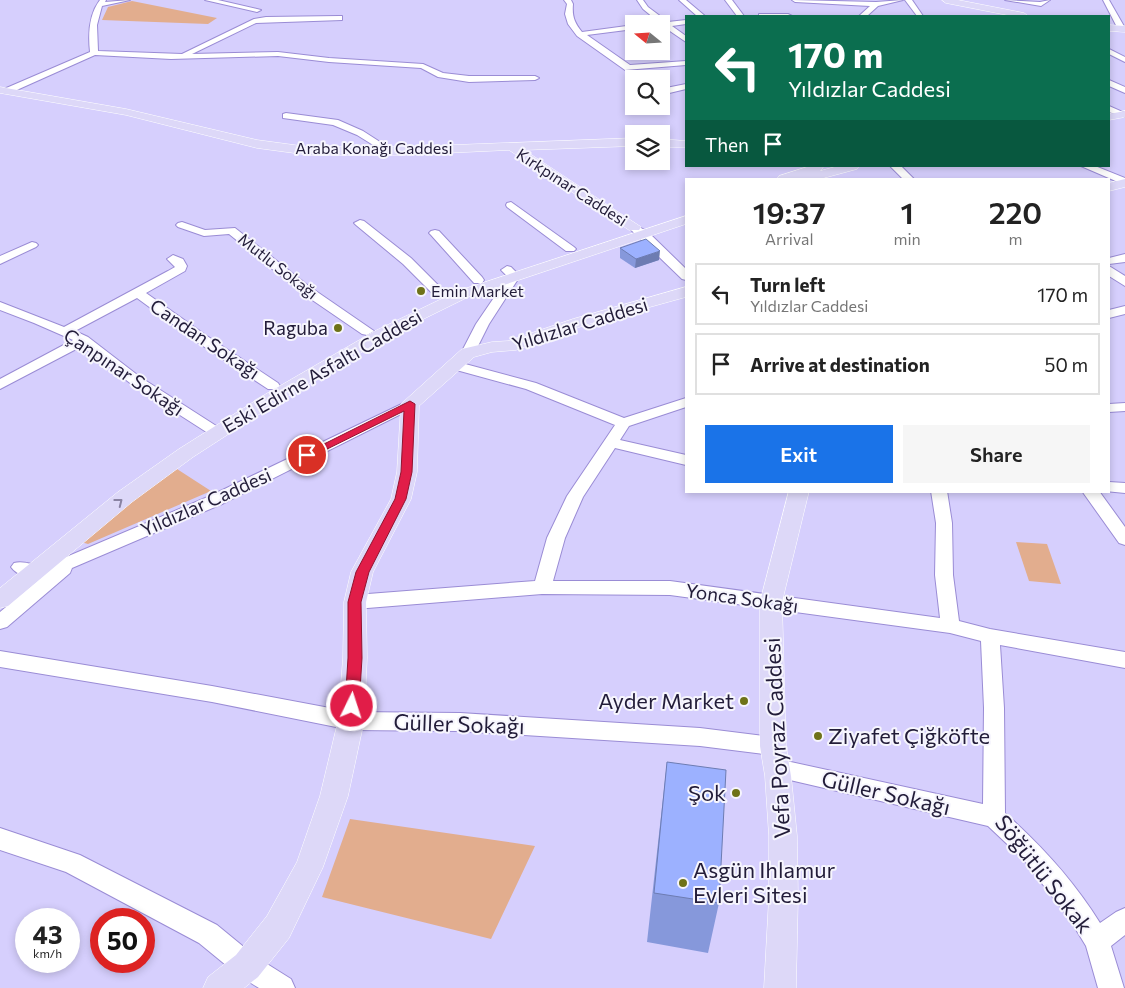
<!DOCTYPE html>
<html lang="en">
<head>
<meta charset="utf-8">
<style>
  :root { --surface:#fff; --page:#f6f6f6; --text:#222; --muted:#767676; --line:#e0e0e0; --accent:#1a73e8 }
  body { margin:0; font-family:Commissioner,sans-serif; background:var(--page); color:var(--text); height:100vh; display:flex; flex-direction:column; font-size:19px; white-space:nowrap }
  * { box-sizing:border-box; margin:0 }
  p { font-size:16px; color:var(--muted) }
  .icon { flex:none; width:28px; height:28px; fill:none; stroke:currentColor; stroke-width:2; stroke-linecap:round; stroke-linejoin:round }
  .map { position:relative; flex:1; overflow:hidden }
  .details { position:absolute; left:685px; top:178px; width:425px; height:315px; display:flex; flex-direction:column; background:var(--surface); border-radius:0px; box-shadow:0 2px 8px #0003 }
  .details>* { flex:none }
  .top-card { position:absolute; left:685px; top:15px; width:425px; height:152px; border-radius:0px; box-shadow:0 2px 8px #0003; background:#0b6e4f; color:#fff; overflow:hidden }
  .needle { width:32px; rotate:288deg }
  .buttons { position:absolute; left:625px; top:15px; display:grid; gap:10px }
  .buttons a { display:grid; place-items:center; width:45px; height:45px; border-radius:0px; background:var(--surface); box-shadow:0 2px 8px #0003; font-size:25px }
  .speed { position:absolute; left:15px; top:908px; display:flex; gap:10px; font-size:25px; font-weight:700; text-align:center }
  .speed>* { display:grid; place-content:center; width:65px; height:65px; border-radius:50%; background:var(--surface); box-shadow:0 2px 8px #0003; line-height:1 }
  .speed small { font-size:12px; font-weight:400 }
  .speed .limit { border:8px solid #d22; background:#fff; color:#111 }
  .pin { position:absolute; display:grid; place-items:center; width:42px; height:42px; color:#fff; margin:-21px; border:2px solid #fff; border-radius:50%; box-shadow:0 1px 5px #0007 }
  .me { position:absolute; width:55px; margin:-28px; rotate:4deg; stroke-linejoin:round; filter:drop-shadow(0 0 4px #0008) }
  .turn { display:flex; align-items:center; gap:18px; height:105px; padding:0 20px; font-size:22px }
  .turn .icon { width:65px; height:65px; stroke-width:2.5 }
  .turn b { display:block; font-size:35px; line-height:42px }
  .then { display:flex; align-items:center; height:48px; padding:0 20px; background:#0003; gap:10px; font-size:19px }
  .eta { display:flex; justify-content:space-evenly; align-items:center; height:85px; text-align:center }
  .eta b { font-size:30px; font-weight:600; line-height:35px }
  .primary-button { display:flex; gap:10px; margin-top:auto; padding:10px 20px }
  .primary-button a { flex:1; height:58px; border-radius:0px; background:var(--accent); color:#fff; font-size:20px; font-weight:600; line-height:58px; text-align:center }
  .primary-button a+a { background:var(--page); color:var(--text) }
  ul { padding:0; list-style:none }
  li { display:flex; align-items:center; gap:15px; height:62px; margin:0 10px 8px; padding:0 10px; border:2px solid var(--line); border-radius:0px }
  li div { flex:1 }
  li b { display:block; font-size:19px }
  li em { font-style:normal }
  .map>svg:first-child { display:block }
</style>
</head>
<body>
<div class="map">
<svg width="1125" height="988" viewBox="0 0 1125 988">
  <rect width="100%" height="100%" fill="#d6cffd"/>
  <path fill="#e2ad8e" d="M 132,1 L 217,18 L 208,24 L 102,20 L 108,7 Z
    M 177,469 L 211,491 L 88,544 L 81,542 L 133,499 Z
    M 1016,542 L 1047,544 L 1061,584 L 1029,581 Z
    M 350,819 L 535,846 L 491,939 L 322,897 Z"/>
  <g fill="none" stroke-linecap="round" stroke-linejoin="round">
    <defs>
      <path id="minor" d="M 100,0 L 106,0 L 105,2 L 130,0 L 102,6 L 97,25 L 98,51 L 182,54 L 254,19 L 266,17 L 339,16 L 342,16 L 342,20 L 256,23 L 192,54 L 278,52 L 329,58 L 423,64 L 443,73 L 469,76 L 535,76 L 539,78 L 535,80 L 469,82 L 438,77 L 421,68 L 329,62 L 278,56 L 171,59 L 95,55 L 10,93 L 4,93 L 4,89 L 90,52 C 88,34 89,14 100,0 Z
        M 205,0 L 218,0 L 261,10 L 257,12 Z
        M 564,0 L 571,0 L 573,4 C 572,16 574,22 582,32 L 634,25 L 634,29 L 587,35 L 630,65 L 686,61 L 686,65 L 625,70 L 577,36 L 568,24 L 565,14 L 567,4 Z
        M 637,0 L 643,0 L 648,7 L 668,22 L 686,20 L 686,24 L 672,26 L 686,36 L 686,42 L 664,27 L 661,27 L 661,24 L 658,24 L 660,23 L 643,9 Z
        M 679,0 L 686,0 L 705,16 L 697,16 Z
        M 725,0 L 732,0 L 744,16 L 737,16 Z
        M 792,0 L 876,2 L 903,0 L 878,6 L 867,16 L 859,16 L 870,6 L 795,2 Z
        M 905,0 L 912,0 L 923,16 L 917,16 Z
        M 1005,0 L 1040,2 L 1050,0 L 1041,6 Z
        M 1103,0 L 1109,0 L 1125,28 L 1125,31 L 1119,31 Z
        M 759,14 L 788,14 L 792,16 L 759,16 Z
        M 1109,49 L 1125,57 L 1125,62 L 1109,54 Z
        M 1109,80 L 1125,87 L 1125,93 L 1109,86 Z
        M 686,84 L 686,89 L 661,95 L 661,89 Z
        M 631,87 L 634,87 L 634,93 L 627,90 Z
        M 1109,106 L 1125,113 L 1125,117 L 1109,112 Z
        M 286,113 L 338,120 L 363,131 L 394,151 L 392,153 L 386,153 L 357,135 L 333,125 L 283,118 L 283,114 Z
        M 890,166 L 901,166 L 914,179 L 903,179 Z
        M 1081,166 L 1095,166 L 1125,178 L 1125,185 Z
        M 511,202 L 574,247 L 576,249 L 574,251 L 566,251 L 507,207 L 506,205 L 507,203 Z
        M 360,220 L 364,221 L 411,258 L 445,292 L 447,295 L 445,298 L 437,298 L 403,264 L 356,225 L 354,223 Z
        M 182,222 L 205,230 L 235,228 L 310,287 L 374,331 L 367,335 L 362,334 L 302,293 L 229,234 L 204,236 L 178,227 L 176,225 L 178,223 Z
        M 634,224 L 648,232 L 686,269 L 686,280 L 682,279 L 628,227 Z
        M 435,230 L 439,231 L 482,277 L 484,280 L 482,283 L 474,283 L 431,235 L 429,233 L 431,231 Z
        M 32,242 L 36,243 L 38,245 L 36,247 L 0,264 L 0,256 Z
        M 1125,254 L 1125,262 L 1109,264 L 1109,258 Z
        M 173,255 L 183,259 L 187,266 L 185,271 L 146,293 L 207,336 L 278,383 L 280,386 L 278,389 L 268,389 L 197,342 L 137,298 L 75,331 L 88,337 L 140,377 L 221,429 L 224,432 L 221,435 L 211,435 L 130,383 L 82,346 L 0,389 L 0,379 L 73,340 L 34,323 L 0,310 L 0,302 L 64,327 L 168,271 L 175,267 L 167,259 Z
        M 507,266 L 511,267 L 520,276 L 489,324 L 473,356 L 463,356 L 461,353 L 476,324 L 508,277 L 501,270 Z
        M 1109,266 L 1125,276 L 1125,286 L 1109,276 Z
        M 1125,306 L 1125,314 L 1109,318 L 1109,310 Z
        M 454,361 L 536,383 L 624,418 L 686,398 L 686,407 L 629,426 L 620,440 L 686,455 L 686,465 L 615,448 L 583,497 L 565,538 L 553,581 L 670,581 L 940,618 L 935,575 L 936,523 L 931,491 L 947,491 L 952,523 L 953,575 L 959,621 L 990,629 L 1125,652 L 1125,668 L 1000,645 L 1004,708 L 1005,813 C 1042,846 1074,881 1100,923 L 1116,912 L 1125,908 L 1125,935 L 1111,946 L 1124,988 L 1098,988 L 1086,946 L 1069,918 L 1023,859 L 988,826 L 777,777 L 769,775 L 766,768 L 769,761 L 777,759 L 983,804 L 984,708 L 981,641 L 950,633 L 670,595 L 542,594 L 355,609 L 349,607 L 346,602 L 349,597 L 355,595 L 535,581 L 547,538 L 567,496 L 615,425 L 526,389 L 449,368 L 447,365 Z
        M 410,400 L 415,401 L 417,404 L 415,407 L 222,504 L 72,568 L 70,573 L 7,627 L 0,629 L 0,612 L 41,578 C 31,578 17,576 11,567 L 14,563 C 24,560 34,566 45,566 L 210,496 Z
        M 1125,403 L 1125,411 L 1109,412 L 1109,404 Z
        M 1109,482 L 1125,483 L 1125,493 L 1105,491 L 1109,491 Z
        M 1082,491 L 1099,491 L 1125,527 L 1125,545 L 1119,543 Z
        M 0,651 L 212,686 L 351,712 L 460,713 L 700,728 L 773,737 L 780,740 L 784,746 L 780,752 L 773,755 L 700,746 L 460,731 L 351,730 L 212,702 L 0,667 Z
        M 0,828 L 80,855 L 217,925 L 256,957 L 291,979 L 295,988 L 259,988 L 238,975 L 199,943 L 66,872 L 0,850 Z"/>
      <path id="major" d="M 942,0 L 958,0 L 1024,13 L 1028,16 L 1012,16 L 946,3 Z
        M 1109,25 L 1125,26 L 1125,32 L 1109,31 Z
        M 0,87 L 126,109 L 257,140 L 309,147 L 402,147 L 634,138 L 634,146 L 524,150 L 641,227 L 639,230 L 629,230 L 509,150 L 402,155 L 309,155 L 257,148 L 126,115 L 0,93 Z
        M 1125,111 L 1125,117 L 1109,120 L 1109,114 Z
        M 661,139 L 686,141 L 686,147 L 661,147 Z
        M 810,166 L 822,166 L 823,168 L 820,171 L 838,166 L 859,166 L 857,169 L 820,179 L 777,179 L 779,176 Z
        M 1125,179 L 1125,187 L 1109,191 L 1109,183 Z
        M 686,216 L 686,224 L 468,297 L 387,337 L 278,402 L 193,457 L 132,502 L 8,606 L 0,608 L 0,588 L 118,492 L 179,449 L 266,394 L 375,331 L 458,291 Z
        M 686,287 L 686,297 L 585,325 L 516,350 L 492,352 L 474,357 L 419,406 L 417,472 L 411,499 L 373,572 L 366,602 L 367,658 L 364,721 L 348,796 L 323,867 L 289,938 L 258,977 L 244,988 L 203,988 L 208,977 L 236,955 L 267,916 L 297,862 L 320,796 L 338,721 L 343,658 L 344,602 L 351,572 L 391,499 L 397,472 L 401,404 L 462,349 L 492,342 L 508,341 L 573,319 Z
        M 789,491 L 809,491 L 782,602 L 786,746 L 791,776 L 797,836 L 798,897 L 796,988 L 764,988 L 769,897 L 769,836 L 765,776 L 760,746 L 760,602 Z"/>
    </defs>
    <use href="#minor" stroke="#9a8cd5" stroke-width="2"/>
    <use href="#major" stroke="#fff" stroke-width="1"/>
    <use href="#minor" fill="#fff" fill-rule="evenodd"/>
    <use href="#major" fill="#ddd8f8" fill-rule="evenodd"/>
  </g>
  <path fill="#8698db" d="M 620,248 L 659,260 L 635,268 L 620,258 Z
    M 667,762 L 719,903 L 708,953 L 647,942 Z"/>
  <path fill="#6d7cb2" d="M 660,251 L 659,260 L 635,268 L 636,259 Z"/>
  <path fill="#9cb1ff" stroke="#6d7cb2" d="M 646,239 L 660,251 L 636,259 L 620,248 Z
    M 667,762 L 726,770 L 719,903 L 654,893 Z"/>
  <defs><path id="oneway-chevron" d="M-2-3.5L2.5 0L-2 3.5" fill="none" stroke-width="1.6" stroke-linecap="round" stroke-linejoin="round" transform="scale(1.25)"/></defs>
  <use stroke="#8983a2" href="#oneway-chevron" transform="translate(119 502) rotate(-38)"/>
  <path fill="#e11d48" stroke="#92132f" d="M 410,401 L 415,404 L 412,472 L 406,499 L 369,572 L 361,602 L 362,658 L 359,706 L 357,710 L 352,711 L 347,710 L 345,706 L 348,658 L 348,602 L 356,572 L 395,499 L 401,472 L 404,411 L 311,457 L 307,458 L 302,455 Z"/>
  <g fill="#6e7218" stroke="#f6f5fd" stroke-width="2">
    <circle cx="421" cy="291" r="5"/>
    <circle cx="338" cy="328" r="5"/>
    <circle cx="744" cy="701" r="5"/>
    <circle cx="818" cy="736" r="5"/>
    <circle cx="736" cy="793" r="5"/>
    <circle cx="683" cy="883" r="5"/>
  </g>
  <g text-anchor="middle" stroke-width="4" stroke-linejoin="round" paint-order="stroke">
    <g font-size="16" fill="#221c39" stroke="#f6f5fd">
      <text x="374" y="154">Araba Konağı Caddesi</text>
      <text transform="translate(572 187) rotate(33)" y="6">Kırkpınar Caddesi</text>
      <text transform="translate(278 266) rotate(38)" y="6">Mutlu Sokağı</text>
    </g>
    <g font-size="16" fill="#221c39" stroke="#f6f5fd" text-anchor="start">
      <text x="431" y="297">Emin Market</text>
    </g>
    <g font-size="19" fill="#221c39" stroke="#f6f5fd">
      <text transform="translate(580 324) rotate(-17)" y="7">Yıldızlar Caddesi</text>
      <text transform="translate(205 339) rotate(34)" y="7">Candan Sokağı</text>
      <text transform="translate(322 371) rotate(-30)" y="7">Eski Edirne Asfaltı Caddesi</text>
      <text transform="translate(124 372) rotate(34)" y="7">Çanpınar Sokağı</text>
      <text transform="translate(206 502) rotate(-24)" y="7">Yıldızlar Caddesi</text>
      <text transform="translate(742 598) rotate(8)" y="7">Yonca Sokağı</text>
    </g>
    <g font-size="19" fill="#221c39" stroke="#f6f5fd" text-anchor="end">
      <text x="328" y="335">Raguba</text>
    </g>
    <g font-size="22" fill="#221c39" stroke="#f6f5fd" text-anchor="end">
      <text x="734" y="709">Ayder Market</text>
      <text x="828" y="744" text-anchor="start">Ziyafet Çiğköfte</text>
      <text x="726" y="801">Şok</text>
      <text x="693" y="878" text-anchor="start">Asgün Ihlamur<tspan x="693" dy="25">Evleri Sitesi</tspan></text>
    </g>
    <g font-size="22" fill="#221c39" stroke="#f6f5fd">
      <text transform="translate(459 724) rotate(2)" y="8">Güller Sokağı</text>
      <text transform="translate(777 738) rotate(-93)" y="8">Vefa Poyraz Caddesi</text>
      <text transform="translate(886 793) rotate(13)" y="8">Güller Sokağı</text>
      <text transform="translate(1044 874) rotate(52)" y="8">Söğütlü Sokak</text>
    </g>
  </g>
</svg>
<div class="buttons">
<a><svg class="needle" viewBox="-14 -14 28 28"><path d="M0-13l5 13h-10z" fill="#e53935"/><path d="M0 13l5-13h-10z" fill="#767676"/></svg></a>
<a><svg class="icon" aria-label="search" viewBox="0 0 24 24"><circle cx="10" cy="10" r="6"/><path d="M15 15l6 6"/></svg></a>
<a><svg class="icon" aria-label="layers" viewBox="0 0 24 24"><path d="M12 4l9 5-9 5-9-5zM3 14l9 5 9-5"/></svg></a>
</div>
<div class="speed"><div>43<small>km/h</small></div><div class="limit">50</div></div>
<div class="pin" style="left:307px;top:455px;background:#d93025"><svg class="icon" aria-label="arrive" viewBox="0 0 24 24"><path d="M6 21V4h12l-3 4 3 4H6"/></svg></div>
<svg class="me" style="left:352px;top:706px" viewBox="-20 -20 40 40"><circle r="17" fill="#e11d48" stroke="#fff" stroke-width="3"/><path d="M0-11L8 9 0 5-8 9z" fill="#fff"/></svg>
<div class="top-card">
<div class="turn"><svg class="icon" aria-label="left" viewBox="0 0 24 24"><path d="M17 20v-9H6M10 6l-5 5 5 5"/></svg><div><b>170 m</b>Yıldızlar Caddesi</div></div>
<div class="then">Then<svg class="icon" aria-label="arrive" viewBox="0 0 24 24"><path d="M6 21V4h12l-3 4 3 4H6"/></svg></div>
</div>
<section class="details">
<div class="eta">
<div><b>19:37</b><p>Arrival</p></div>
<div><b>1</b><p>min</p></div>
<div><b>220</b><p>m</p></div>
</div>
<ul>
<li><svg class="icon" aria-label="left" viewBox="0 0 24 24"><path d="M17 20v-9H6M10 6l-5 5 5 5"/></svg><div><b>Turn left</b><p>Yıldızlar Caddesi</p></div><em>170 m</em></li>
<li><svg class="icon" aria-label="arrive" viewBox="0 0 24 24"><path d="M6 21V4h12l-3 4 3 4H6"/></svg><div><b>Arrive at destination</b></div><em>50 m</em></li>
</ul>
<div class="primary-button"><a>Exit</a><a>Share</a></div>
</section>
</div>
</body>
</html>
